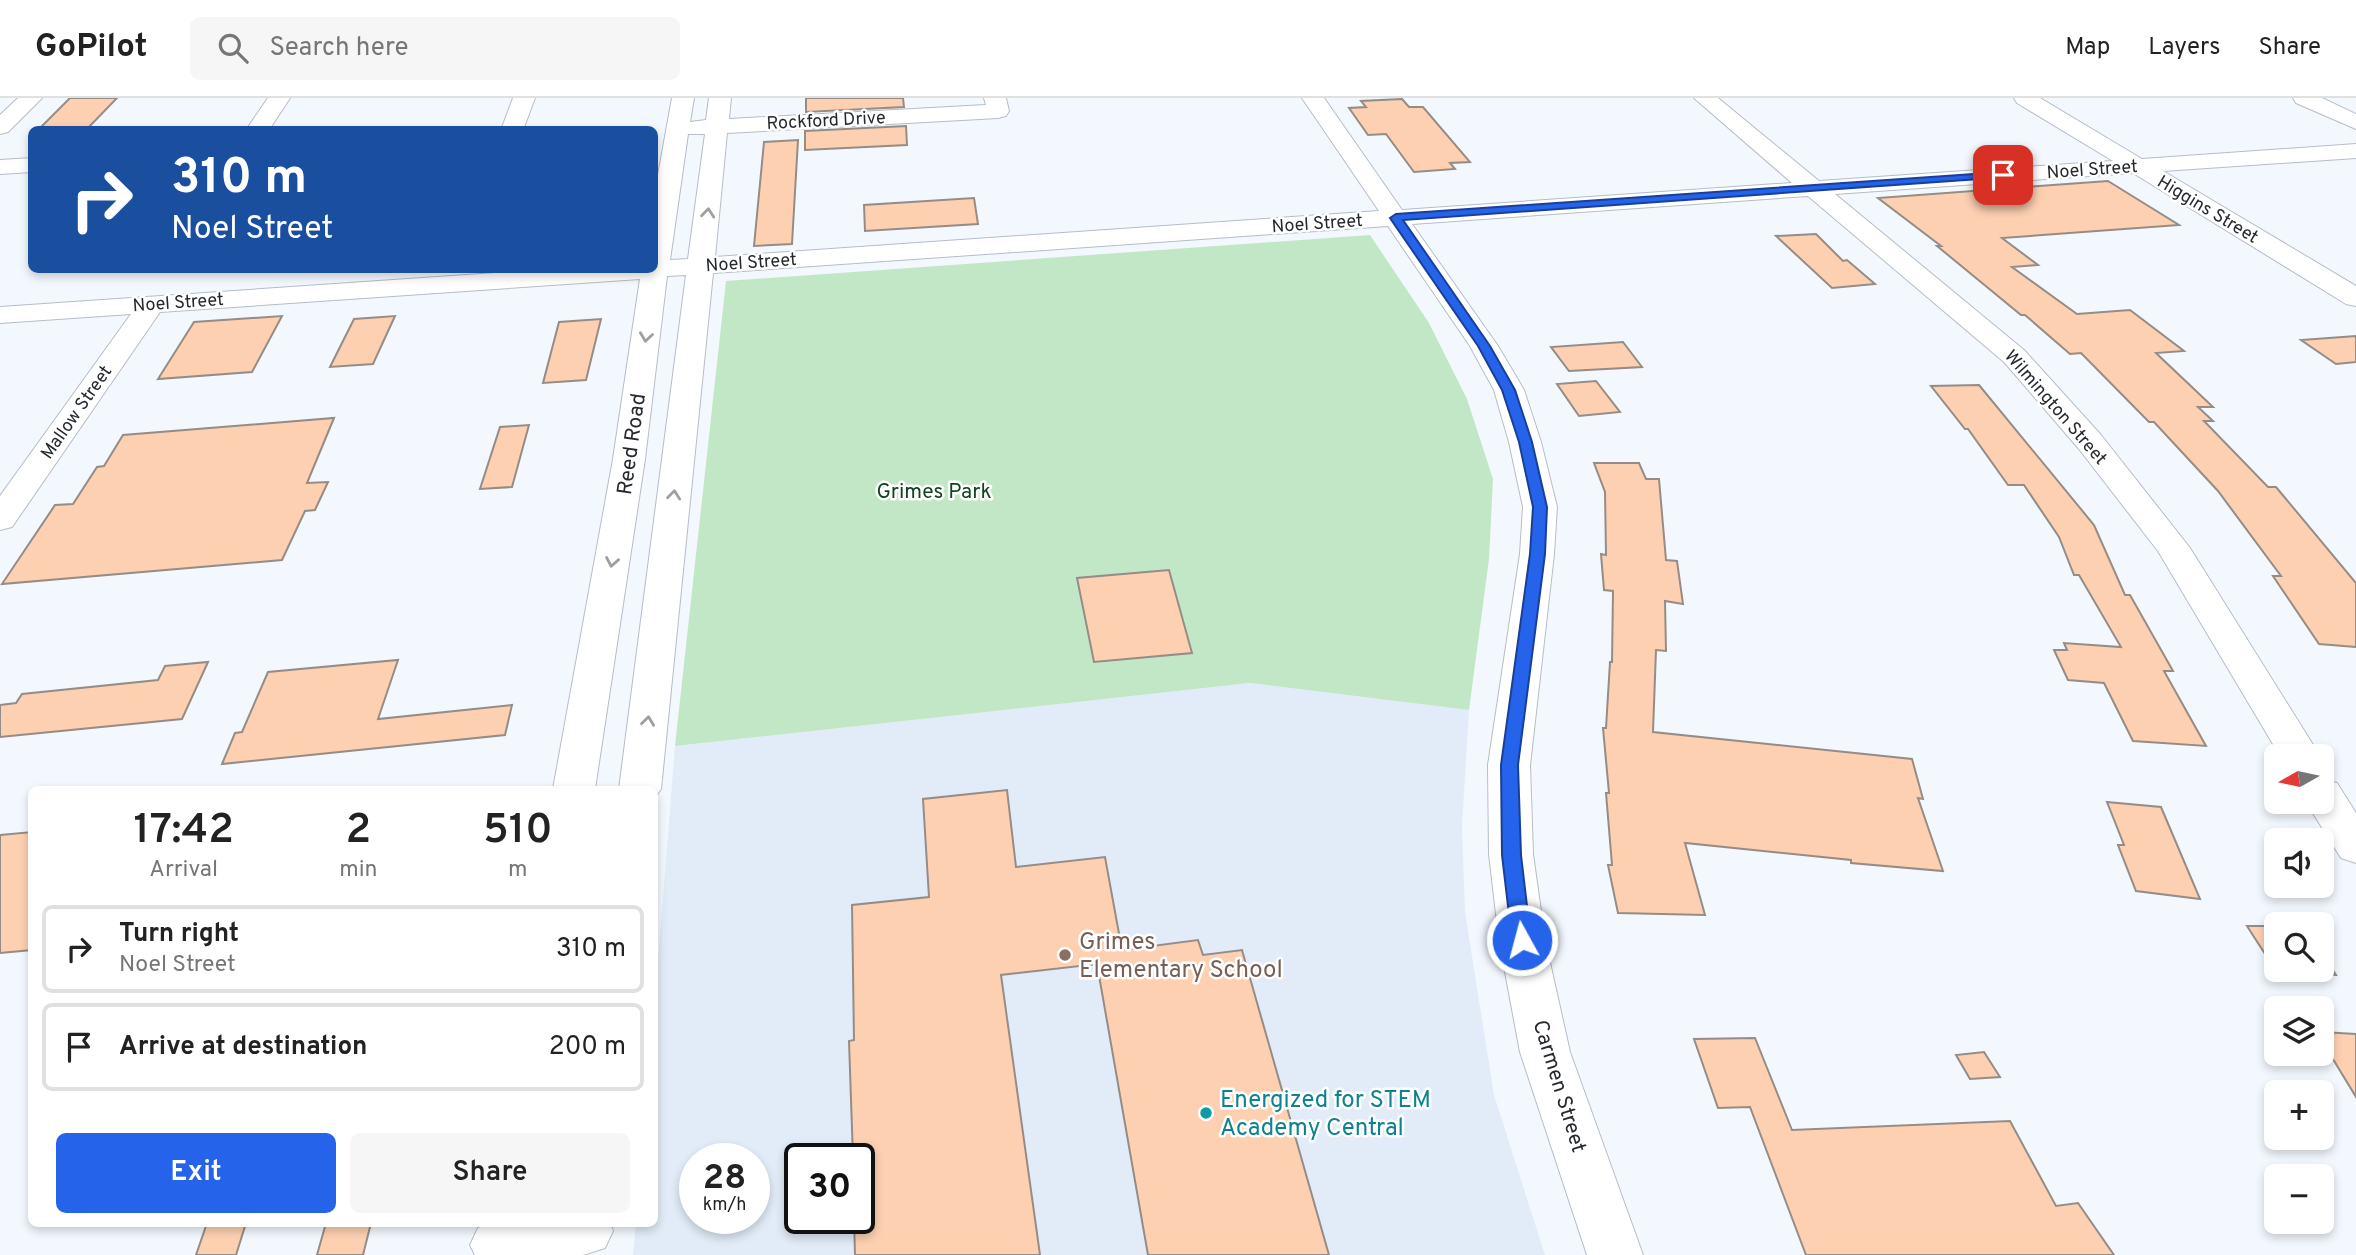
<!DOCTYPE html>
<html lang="en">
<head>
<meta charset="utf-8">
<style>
  :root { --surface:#fff; --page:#f6f6f6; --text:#222; --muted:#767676; --line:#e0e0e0; --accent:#2563eb }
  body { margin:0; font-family:Overpass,sans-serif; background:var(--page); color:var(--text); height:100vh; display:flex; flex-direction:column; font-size:26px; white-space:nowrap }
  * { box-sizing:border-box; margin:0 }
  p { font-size:23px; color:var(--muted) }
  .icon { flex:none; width:38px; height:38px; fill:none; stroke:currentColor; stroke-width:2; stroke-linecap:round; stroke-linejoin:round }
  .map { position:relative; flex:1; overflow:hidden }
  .side { position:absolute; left:28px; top:688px; width:630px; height:441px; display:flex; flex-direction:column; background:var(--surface); border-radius:10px; box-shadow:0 4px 10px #0003 }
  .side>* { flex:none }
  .top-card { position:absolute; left:28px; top:28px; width:630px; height:147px; border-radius:10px; box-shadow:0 4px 10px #0003; background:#1a4fa0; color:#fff; overflow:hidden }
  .needle { width:46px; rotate:261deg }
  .tools { position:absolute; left:2264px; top:646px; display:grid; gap:14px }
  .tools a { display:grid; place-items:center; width:70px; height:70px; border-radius:10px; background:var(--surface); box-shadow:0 4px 10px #0003; font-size:35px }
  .speed { position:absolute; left:679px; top:1045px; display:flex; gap:14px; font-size:35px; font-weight:700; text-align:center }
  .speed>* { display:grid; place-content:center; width:91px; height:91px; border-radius:50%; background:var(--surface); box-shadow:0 4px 10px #0003; line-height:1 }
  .speed small { font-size:18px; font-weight:400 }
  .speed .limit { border:4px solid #111; border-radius:10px; background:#fff; color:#111 }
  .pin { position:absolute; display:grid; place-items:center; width:60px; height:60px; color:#fff; margin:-30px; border-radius:14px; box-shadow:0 4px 10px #0006 }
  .me { position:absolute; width:77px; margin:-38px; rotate:353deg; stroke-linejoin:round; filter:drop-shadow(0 0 5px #0008) }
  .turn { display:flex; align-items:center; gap:24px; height:147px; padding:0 28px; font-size:32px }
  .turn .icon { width:91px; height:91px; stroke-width:2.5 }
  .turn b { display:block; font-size:49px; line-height:60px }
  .eta { display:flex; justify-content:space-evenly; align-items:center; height:119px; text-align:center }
  .eta b { font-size:42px; font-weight:600; line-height:49px }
  .primary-button { display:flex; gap:14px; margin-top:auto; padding:14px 28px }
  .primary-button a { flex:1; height:80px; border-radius:10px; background:var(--accent); color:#fff; font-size:28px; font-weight:600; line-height:80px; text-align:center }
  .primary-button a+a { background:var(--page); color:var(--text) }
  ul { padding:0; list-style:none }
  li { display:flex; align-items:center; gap:21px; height:88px; margin:0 14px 10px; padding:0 14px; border:4px solid var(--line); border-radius:10px }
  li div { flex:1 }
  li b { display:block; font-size:26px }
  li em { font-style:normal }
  header { display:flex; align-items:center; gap:42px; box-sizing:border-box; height:98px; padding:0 35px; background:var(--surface); border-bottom:2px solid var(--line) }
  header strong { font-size:33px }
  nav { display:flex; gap:38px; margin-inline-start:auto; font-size:24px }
  .search { width:490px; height:63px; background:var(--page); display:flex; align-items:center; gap:18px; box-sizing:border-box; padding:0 24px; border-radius:10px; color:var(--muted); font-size:26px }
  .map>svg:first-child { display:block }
</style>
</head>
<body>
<header>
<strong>GoPilot</strong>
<div class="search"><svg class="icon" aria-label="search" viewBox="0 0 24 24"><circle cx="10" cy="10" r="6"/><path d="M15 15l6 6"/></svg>Search here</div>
<nav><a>Map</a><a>Layers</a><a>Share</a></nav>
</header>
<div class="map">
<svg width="2356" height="1157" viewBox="0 0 2356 1157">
  <rect width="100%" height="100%" fill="#f3f8fe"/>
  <path fill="#e1ecf8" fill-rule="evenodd" d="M 1250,585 L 1469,612 L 1462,728 L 1465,814 L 1494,997 L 1545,1157 L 633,1157 L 636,1125 L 654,1125 L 655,899 L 675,648 ZM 695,1060 L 754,1060 L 754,1120 L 695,1120 ZM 800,1060 L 859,1060 L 859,1120 L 800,1120 Z"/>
  <path fill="#c2e7c6" d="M 1370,137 L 1429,225 L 1467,301 L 1493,381 L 1489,461 L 1469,612 L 1250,585 L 675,648 L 726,183 Z"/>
  <path fill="#fdd0b2" stroke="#968c86" stroke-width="2" d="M 70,0 L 117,0 L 86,32 L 38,32 Z
    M 806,0 L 903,0 L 904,9 L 806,14 Z
    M 1402,1 L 1409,9 L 1423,9 L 1470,64 L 1450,65 L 1455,71 L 1414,74 L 1386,36 L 1368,37 L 1349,10 L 1366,9 L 1361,3 Z
    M 906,28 L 907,47 L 805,52 L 805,33 Z
    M 798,42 L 792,146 L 754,148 L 764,44 Z
    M 2108,83 L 2179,127 L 2002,140 L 2038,167 L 2012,169 L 2077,216 L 2130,212 L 2184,253 L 2156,255 L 2213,309 L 2198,309 L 2213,323 L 2204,323 L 2268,389 L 2276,389 L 2356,485 L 2356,549 L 2319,546 L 2273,478 L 2281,478 L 2218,393 L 2154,324 L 2149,324 L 2081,255 L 2070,256 L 2025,217 L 2021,217 L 1937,148 L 1941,148 L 1878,100 Z
    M 974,100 L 978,126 L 865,133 L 864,107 Z
    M 1816,136 L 1843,163 L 1847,162 L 1875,186 L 1832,190 L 1776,138 Z
    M 282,218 L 252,274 L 158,281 L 194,224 Z
    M 395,218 L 373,266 L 330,269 L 354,221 Z
    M 601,221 L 586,282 L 543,285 L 559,224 Z
    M 2356,238 L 2356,264 L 2336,266 L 2301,242 Z
    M 1623,244 L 1642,269 L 1569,273 L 1551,249 Z
    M 1596,283 L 1620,314 L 1579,318 L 1557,286 Z
    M 1979,287 L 2094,427 L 2125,497 L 2130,497 L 2173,573 L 2164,573 L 2206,648 L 2133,643 L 2104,585 L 2068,582 L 2054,552 L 2067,552 L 2064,545 L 2121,549 L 2079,477 L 2074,477 L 2059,439 L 2024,387 L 2008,387 L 1968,331 L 1965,331 L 1931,288 Z
    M 334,320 L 307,385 L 328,384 L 315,412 L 305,413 L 282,462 L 2,486 L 55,407 L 73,406 L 97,369 L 104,368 L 123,337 Z
    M 529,327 L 512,389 L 480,391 L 500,329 Z
    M 1594,365 L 1639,365 L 1646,381 L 1659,381 L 1666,462 L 1677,463 L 1683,506 L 1665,503 L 1666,553 L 1656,552 L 1653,634 L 1912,661 L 1923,701 L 1918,700 L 1943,773 L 1851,765 L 1851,762 L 1685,745 L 1705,817 L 1618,815 L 1608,767 L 1612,767 L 1606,695 L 1609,695 L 1603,630 L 1606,630 L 1610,564 L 1612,564 L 1613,493 L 1604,492 L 1601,456 L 1606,457 L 1605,394 Z
    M 1169,472 L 1192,555 L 1094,564 L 1077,480 Z
    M 398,562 L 378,621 L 512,607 L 505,637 L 222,666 L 235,635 L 242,634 L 268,574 Z
    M 208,564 L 182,621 L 0,639 L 0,607 L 16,605 L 22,596 L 158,582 L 165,568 Z
    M 1007,692 L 1016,769 L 1105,759 L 1122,852 L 1198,842 L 1203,857 L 1242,852 L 1329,1157 L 1148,1157 L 1097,866 L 1001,877 L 1040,1157 L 855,1157 L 854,1120 L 859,1120 L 859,1060 L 853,1060 L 849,943 L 854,942 L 852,807 L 929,799 L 923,701 Z
    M 2107,704 L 2161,709 L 2200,801 L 2136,793 L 2118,747 L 2124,747 Z
    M 32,734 L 32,852 L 0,855 L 0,737 Z
    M 2247,828 L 2277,828 L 2277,872 L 2322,872 L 2322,856 L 2336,877 L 2278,876 Z
    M 2322,934 L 2356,936 L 2356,999 L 2322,943 Z
    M 1755,940 L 1792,1032 L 2010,1023 L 2056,1108 L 2078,1105 L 2114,1157 L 1806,1157 L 1750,1009 L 1718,1010 L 1694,941 Z
    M 1984,954 L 2000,979 L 1970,981 L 1956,957 Z
    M 207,1125 L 246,1125 L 236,1157 L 196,1157 Z
    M 326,1125 L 371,1125 L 363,1157 L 317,1157 Z"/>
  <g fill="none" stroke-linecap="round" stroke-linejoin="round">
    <defs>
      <path id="minor" d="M 18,0 L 42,0 L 8,34 L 0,36 L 0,17 Z
        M 268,0 L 290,0 L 269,32 L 246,32 Z
        M 513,0 L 535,0 L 523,32 L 501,32 Z
        M 672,0 L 694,0 L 690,24 L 706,22 L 709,0 L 731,0 L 729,21 L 986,7 L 984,0 L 1006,0 L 1009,13 L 1006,18 L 998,20 L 727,35 L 715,159 L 1379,113 L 1302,0 L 1324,0 L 1402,112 L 1792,85 L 1694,0 L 1718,0 L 1819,83 L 2113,63 L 2017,5 L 2014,0 L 2040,0 L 2142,61 L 2356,46 L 2356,60 L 2163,73 L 2356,188 L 2356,208 L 2346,206 L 2133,75 L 1835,96 L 2024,252 L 2101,337 L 2190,450 L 2320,658 L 2280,658 L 2158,453 L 2079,351 L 2004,264 L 1808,98 L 1412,126 L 1498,248 L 1524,292 L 1541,344 L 1557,409 L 1554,456 L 1530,667 L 1533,756 L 1545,842 L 1570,954 L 1643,1157 L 1587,1157 L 1520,954 L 1499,842 L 1489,756 L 1488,667 L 1520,456 L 1523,409 L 1509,344 L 1494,292 L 1470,248 L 1388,128 L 713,175 L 661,691 L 654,701 L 654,691 L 619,691 L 686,177 L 667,178 L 645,361 L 595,691 L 553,691 L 613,361 L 640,181 L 160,214 L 12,429 L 0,432 L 0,398 L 131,216 L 0,225 L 0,209 L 540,172 L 654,172 L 654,99 ZM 688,36 L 705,36 L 688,161 L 670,162 Z
        M 2293,0 L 2322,0 L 2356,16 L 2356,31 L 2296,5 Z
        M 32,60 L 32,74 L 0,76 L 0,62 Z
        M 2322,681 L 2337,685 L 2356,715 L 2356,765 L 2341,760 L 2306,704 L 2322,704 Z
        M 492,1125 L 610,1125 L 613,1133 L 605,1150 L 583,1157 L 475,1157 L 470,1147 L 478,1130 Z"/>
    </defs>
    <use href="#minor" stroke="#b6bdc7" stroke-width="2"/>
    <use href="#minor" fill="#fff" fill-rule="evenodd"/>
  </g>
  <defs><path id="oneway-chevron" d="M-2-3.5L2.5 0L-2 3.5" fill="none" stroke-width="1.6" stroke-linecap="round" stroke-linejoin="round" transform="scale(1.75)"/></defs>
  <g stroke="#9d9fa0">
    <use href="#oneway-chevron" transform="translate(708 115) rotate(-84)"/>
    <use href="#oneway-chevron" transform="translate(646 239) rotate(98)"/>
    <use href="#oneway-chevron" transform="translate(674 397) rotate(-84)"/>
    <use href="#oneway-chevron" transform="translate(612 464) rotate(100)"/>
    <use href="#oneway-chevron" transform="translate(648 623) rotate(-83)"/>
  </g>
  <path fill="#2563eb" stroke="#184099" stroke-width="2" d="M 2003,74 L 2007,75 L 2007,79 L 1403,122 L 1490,248 L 1515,292 L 1532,344 L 1547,409 L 1545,456 L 1518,667 L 1521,757 L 1531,842 L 1528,847 L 1515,847 L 1512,842 L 1502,757 L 1501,667 L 1530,456 L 1533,409 L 1519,344 L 1502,292 L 1478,248 L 1390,120 L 1396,116 Z"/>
  <circle fill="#8d6e63" stroke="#fff" stroke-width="2.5" cx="1065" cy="857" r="7"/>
  <circle fill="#0f9aa8" stroke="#fff" stroke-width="2.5" cx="1206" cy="1015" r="7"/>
  <g text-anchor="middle" stroke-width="5" stroke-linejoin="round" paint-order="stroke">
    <g font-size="18" fill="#26292d" stroke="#fff">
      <text transform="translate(826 22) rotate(-3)" y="6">Rockford Drive</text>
      <text transform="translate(2092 71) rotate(-4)" y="6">Noel Street</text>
      <text transform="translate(2208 111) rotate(31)" y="6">Higgins Street</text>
      <text transform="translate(1317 125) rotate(-4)" y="6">Noel Street</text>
      <text transform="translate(751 164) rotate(-4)" y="6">Noel Street</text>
      <text transform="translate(178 204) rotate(-4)" y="6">Noel Street</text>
      <text transform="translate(2056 309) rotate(49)" y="6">Wilmington Street</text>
      <text transform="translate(76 314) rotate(-55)" y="6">Mallow Street</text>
    </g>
    <g font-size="21" fill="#26292d" stroke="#fff">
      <text transform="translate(631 346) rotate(-82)" y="7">Reed Road</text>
      <text transform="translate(1560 988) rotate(73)" y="7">Carmen Street</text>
    </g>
    <g font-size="21" fill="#0e451c" stroke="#fff">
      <text x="934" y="400">Grimes Park</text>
    </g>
    <g font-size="24" fill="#785e54" stroke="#fff" text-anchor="start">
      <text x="1079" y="851">Grimes<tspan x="1079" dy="28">Elementary School</tspan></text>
    </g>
    <g font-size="24" fill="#0d838f" stroke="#fff" text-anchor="start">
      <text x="1220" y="1009">Energized for STEM<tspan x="1220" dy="28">Academy Central</tspan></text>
    </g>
  </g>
</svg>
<div class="tools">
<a><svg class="needle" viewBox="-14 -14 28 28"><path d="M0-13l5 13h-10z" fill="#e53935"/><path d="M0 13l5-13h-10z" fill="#767676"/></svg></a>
<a><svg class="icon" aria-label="sound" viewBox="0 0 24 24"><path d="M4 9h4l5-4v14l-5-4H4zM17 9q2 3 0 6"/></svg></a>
<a><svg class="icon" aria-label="search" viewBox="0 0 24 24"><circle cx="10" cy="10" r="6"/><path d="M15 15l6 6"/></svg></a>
<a><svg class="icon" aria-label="layers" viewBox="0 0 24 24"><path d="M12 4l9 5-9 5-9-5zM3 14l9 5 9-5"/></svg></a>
<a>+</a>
<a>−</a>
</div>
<div class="speed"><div>28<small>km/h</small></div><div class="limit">30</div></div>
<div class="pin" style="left:2003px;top:77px;background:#d93025"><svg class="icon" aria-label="arrive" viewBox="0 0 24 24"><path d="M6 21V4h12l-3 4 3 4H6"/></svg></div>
<svg class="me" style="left:1522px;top:842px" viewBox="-20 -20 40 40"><circle r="17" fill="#2563eb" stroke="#fff" stroke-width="3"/><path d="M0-11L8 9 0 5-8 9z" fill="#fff"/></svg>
<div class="top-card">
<div class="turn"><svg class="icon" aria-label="right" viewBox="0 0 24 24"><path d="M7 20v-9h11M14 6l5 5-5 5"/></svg><div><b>310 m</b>Noel Street</div></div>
</div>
<section class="side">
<div class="eta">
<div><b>17:42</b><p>Arrival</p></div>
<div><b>2</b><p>min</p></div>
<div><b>510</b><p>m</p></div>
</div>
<ul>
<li><svg class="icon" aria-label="right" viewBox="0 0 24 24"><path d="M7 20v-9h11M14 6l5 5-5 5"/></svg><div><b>Turn right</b><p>Noel Street</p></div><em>310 m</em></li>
<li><svg class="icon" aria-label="arrive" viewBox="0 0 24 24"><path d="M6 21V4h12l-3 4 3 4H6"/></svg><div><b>Arrive at destination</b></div><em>200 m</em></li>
</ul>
<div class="primary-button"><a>Exit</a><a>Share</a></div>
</section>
</div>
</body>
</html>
